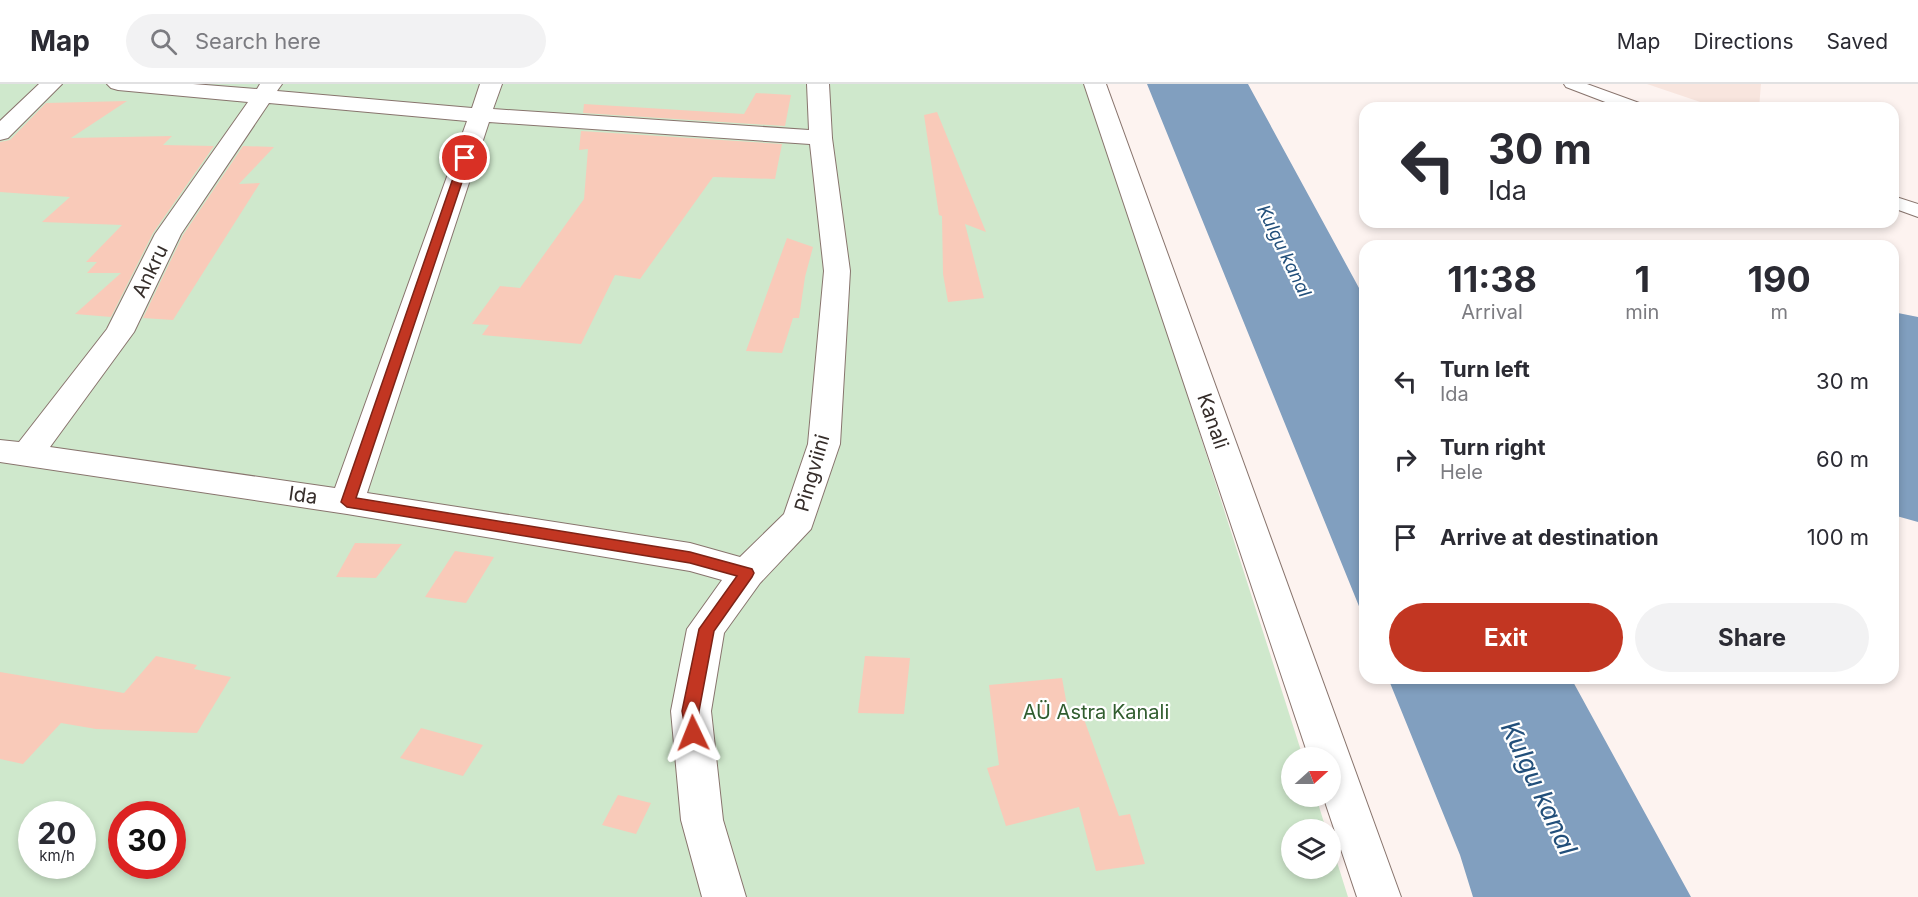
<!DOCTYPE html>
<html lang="en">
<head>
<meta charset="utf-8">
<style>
  :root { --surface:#fff; --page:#f2f2f3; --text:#2b2b33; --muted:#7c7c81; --line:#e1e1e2; --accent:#c23622 }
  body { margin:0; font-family:Inter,sans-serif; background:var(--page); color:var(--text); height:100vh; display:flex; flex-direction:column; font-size:22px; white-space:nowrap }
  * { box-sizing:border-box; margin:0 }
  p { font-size:20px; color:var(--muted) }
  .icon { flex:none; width:33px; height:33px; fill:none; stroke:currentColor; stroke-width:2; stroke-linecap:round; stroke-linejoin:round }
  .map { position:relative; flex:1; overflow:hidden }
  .panel { position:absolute; left:1359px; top:156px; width:540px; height:444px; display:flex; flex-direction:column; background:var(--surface); border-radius:18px; box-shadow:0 3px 9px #0003 }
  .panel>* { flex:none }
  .guide { position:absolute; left:1359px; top:18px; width:540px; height:126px; border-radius:18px; box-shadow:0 3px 9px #0003; background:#fff; color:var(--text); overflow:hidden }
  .needle { width:39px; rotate:69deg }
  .tools { position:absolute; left:1281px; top:663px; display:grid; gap:12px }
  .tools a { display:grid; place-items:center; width:60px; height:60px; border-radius:50%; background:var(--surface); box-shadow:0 3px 9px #0003; font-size:30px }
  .speed { position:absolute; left:18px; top:717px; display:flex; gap:12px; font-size:30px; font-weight:700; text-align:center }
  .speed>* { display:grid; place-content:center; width:78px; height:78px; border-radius:50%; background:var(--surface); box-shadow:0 3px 9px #0003; line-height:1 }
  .speed small { font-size:15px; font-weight:400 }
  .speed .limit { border:9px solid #d22; background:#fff; color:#111 }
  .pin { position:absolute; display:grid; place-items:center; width:51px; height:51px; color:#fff; margin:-26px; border:3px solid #fff; border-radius:50%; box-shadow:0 2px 6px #0007 }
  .me { position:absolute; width:66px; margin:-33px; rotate:358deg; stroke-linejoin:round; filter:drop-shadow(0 0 4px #0008) }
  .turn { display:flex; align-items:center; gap:21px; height:126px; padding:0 30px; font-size:27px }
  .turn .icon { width:78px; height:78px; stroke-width:2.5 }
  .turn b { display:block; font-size:42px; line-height:51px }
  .eta { display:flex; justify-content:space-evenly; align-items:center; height:102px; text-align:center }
  .eta b { font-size:36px; font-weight:700; line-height:42px }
  .primary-button { display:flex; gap:12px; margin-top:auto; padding:12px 30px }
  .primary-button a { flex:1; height:69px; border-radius:36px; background:var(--accent); color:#fff; font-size:24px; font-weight:700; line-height:69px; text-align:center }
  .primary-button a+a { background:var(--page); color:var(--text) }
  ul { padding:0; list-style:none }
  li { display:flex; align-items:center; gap:18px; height:78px; padding:0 30px }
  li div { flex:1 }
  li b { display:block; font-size:22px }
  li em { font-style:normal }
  header { display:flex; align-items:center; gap:36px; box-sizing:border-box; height:84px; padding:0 30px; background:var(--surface); border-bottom:2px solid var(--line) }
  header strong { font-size:28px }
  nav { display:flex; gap:33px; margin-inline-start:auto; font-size:21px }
  .search { width:420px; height:54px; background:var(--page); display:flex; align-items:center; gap:15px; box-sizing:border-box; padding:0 21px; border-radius:33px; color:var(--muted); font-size:22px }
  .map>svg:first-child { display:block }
</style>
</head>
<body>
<header>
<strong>Map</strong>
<div class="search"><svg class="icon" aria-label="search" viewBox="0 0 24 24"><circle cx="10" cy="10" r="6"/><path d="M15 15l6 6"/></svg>Search here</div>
<nav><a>Map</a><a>Directions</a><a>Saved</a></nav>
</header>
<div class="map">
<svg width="1918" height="813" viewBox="0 0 1918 813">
  <rect width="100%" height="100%" fill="#fdf3f0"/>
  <path fill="#f8e5de" d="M 1647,0 L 1761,0 L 1759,24 L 1718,24 Z"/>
  <path fill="#cfe8cc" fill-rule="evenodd" d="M 0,0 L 1088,0 L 1303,673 L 1292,674 L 1292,712 L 1316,713 L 1326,745 L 1292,746 L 1292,784 L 1330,784 L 1331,759 L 1348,813 L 0,813 ZM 32,730 L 82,730 L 82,782 L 32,782 ZM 122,730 L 172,730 L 172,782 L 122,782 Z"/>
  <path fill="#819fbf" d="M 1147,0 L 1248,0 L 1365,215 L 1365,537 Z
    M 1893,228 L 1918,233 L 1918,438 L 1893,431 Z
    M 1388,594 L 1571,594 L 1691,813 L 1473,813 L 1460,771 Z"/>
  <path fill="#f9cab9" d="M 756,9 L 791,11 L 785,42 L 583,29 L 584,20 L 744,30 Z
    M 127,17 L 71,54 L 172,52 L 163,61 L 214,62 L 153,149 L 111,233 L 75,230 L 121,189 L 87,189 L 97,178 L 86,178 L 122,141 L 42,138 L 70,113 L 0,108 L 0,58 L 10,56 L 46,19 Z
    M 937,28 L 986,148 L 965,140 L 984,214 L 948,218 L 943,190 L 942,132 L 939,131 L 924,31 Z
    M 581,47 L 782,60 L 775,95 L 713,93 L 640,195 L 615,191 L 581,260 L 482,251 L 489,241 L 472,240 L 500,202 L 520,204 L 584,115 L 588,65 L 579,66 Z
    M 243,62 L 274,63 L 239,100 L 260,99 L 173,236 L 143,234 L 183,151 Z
    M 787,154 L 813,163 L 805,193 L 799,234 L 793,234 L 782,269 L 746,267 Z
    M 355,459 L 402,460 L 376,494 L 336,493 Z
    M 455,467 L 494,473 L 466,519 L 425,513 Z
    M 156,572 L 197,581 L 194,585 L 231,593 L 197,649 L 96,645 L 61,639 L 23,680 L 0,675 L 0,588 L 124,609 Z
    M 865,572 L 910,574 L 904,630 L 858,629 Z
    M 1062,594 L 1068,627 L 1080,624 L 1119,732 L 1130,730 L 1145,780 L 1096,787 L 1079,723 L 1006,742 L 987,684 L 999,681 L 989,601 Z
    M 421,644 L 483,661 L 463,692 L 400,674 Z
    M 618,711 L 651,719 L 636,750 L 602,741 Z"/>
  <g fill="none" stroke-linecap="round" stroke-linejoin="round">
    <defs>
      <path id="service" d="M 1564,0 L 1587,0 L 1642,20 L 1644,24 L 1621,24 L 1566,3 Z
        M 1893,112 L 1918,120 L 1918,133 L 1893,124 Z"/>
      <path id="minor" d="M 39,0 L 62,0 L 8,54 L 0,56 L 0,37 Z
        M 107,0 L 193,0 L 257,5 L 260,0 L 282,0 L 277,7 L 472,24 L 480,0 L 502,0 L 493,25 L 809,46 L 807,0 L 829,0 L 832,54 L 850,187 L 840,360 L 811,445 L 760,499 L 724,549 L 711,627 L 723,736 L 746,813 L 702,813 L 681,736 L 671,627 L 687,545 L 722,496 L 690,487 L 347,430 L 0,378 L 0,356 L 19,358 L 107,245 L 155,150 L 248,18 L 118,6 L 111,4 ZM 269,19 L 467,37 L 335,404 L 50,363 L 134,248 L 181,150 ZM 489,38 L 810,60 L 824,187 L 808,360 L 784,430 L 740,473 L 690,459 L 367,409 Z
        M 1084,0 L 1106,0 L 1401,813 L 1357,813 L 1323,712 L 1330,712 L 1330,674 L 1309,674 Z"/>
    </defs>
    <use href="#service" stroke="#88746d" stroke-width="2"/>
    <use href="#minor" stroke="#88746d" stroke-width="2"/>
    <use href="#service" fill="#fff" fill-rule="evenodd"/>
    <use href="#minor" fill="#fff" fill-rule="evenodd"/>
  </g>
  <path fill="#c23622" stroke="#7e2316" stroke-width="1.5" d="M 465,71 L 470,74 L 356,414 L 690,468 L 752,485 L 754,489 L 752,493 L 714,547 L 699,627 L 701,649 L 699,654 L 693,656 L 687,654 L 682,627 L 699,545 L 737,492 L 690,479 L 347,423 L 341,418 L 460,74 Z"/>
  <g text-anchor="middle" stroke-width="4.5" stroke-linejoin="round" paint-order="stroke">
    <g font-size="18" font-style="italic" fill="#224f7a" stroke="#fff">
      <text transform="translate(1284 167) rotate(64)" y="6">Kulgu kanal</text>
    </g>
    <g font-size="20" fill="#352d2a" stroke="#fff">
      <text transform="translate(150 187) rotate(-64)" y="7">Ankru</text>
      <text transform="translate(1213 337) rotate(71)" y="7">Kanali</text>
      <text transform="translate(812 389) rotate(-74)" y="7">Pingviini</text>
      <text transform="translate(303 411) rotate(8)" y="7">Ida</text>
    </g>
    <g font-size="20" fill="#315d2f" stroke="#fff">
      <text x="1096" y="635">AÜ Astra Kanali</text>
    </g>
    <g font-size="26" font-style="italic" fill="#224f7a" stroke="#fff">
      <text transform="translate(1539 704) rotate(65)" y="9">Kulgu kanal</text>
    </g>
  </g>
</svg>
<div class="tools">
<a><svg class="needle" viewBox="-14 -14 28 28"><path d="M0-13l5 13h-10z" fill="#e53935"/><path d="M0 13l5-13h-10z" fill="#7c7c81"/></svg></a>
<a><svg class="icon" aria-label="layers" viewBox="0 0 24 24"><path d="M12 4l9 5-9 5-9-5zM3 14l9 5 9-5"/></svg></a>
</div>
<div class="speed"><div>20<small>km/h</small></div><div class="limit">30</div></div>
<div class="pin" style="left:465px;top:74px;background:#d93025"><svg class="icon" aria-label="arrive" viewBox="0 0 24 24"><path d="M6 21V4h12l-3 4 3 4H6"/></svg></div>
<svg class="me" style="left:693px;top:649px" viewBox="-20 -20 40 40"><path d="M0-17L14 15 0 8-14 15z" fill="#c23622" stroke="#fff" stroke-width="4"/></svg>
<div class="guide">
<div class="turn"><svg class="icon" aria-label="left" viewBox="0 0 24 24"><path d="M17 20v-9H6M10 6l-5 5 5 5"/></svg><div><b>30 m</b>Ida</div></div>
</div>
<section class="panel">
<div class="eta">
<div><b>11:38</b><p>Arrival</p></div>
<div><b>1</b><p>min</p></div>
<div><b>190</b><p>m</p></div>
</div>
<ul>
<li><svg class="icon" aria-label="left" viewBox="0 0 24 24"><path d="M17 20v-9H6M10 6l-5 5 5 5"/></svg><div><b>Turn left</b><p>Ida</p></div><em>30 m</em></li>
<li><svg class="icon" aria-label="right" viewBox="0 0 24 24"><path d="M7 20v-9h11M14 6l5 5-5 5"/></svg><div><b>Turn right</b><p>Hele</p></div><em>60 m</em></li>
<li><svg class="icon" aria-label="arrive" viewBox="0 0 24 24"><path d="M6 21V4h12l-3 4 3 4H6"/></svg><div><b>Arrive at destination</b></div><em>100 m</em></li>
</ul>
<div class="primary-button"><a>Exit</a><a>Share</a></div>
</section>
</div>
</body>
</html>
